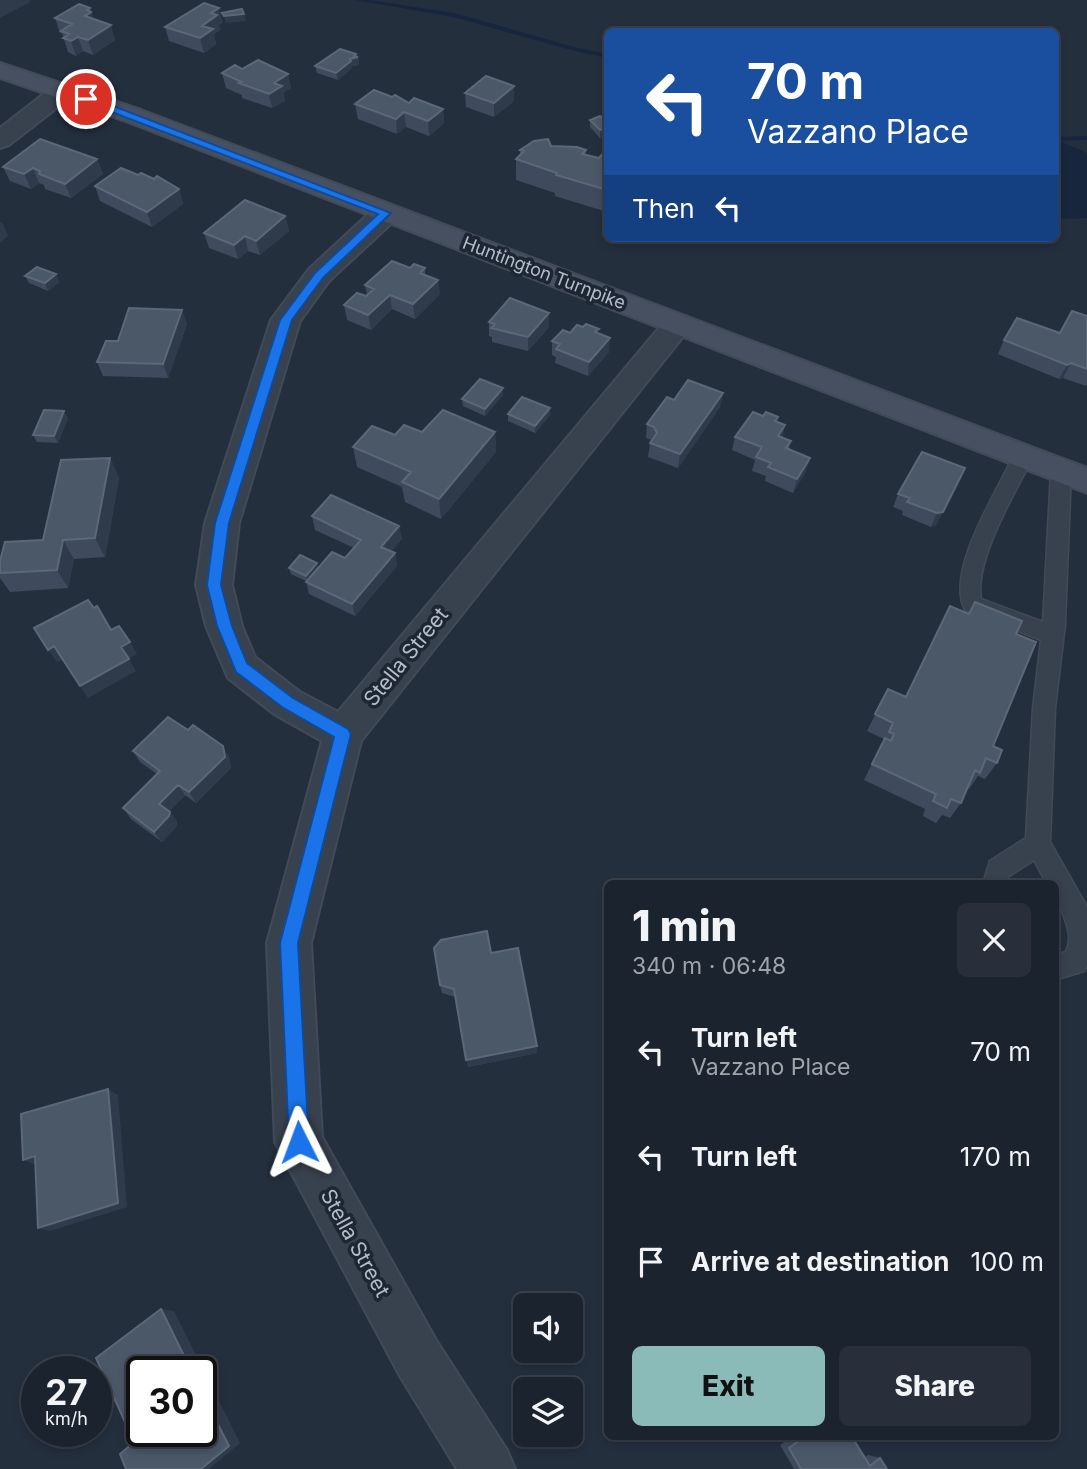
<!DOCTYPE html>
<html lang="en">
<head>
<meta charset="utf-8">
<style>
  :root { --surface:#1b232e; --page:#282f3a; --text:#f1f3f6; --muted:#a0a4aa; --line:#39404a; --accent:#8bbbb9 }
  body { margin:0; font-family:Inter,sans-serif; background:var(--page); color:var(--text); height:100vh; display:flex; flex-direction:column; font-size:26px; white-space:nowrap }
  * { box-sizing:border-box; margin:0 }
  p { font-size:23px; color:var(--muted) }
  .icon { flex:none; width:38px; height:38px; fill:none; stroke:currentColor; stroke-width:2; stroke-linecap:round; stroke-linejoin:round }
  .map { position:relative; flex:1; overflow:hidden }
  .panel { position:absolute; left:604px; top:880px; width:455px; height:560px; display:flex; flex-direction:column; background:var(--surface); border-radius:10px; box-shadow:0 4px 10px #0003,0 0 0 2px var(--line) }
  .panel>* { flex:none }
  .banner { position:absolute; left:604px; top:28px; width:455px; height:214px; border-radius:10px; box-shadow:0 4px 10px #0003,0 0 0 2px var(--line); background:#1a4fa0; color:#fff; overflow:hidden }
  .fabs { position:absolute; left:513px; top:1293px; display:grid; gap:14px }
  .fabs a { display:grid; place-items:center; width:70px; height:70px; border-radius:10px; background:var(--surface); box-shadow:0 4px 10px #0003,0 0 0 2px var(--line); font-size:35px }
  .speed { position:absolute; left:21px; top:1356px; display:flex; gap:14px; font-size:35px; font-weight:700; text-align:center }
  .speed>* { display:grid; place-content:center; width:91px; height:91px; border-radius:50%; background:var(--surface); box-shadow:0 4px 10px #0003,0 0 0 2px var(--line); line-height:1 }
  .speed small { font-size:18px; font-weight:400 }
  .speed .limit { border:4px solid #111; border-radius:10px; background:#fff; color:#111 }
  .pin { position:absolute; display:grid; place-items:center; width:60px; height:60px; color:#fff; margin:-30px; border:4px solid #fff; border-radius:50%; box-shadow:0 2px 7px #0007 }
  .me { position:absolute; width:77px; margin:-38px; rotate:357deg; stroke-linejoin:round; filter:drop-shadow(0 0 5px #0008) }
  .turn { display:flex; align-items:center; gap:24px; height:147px; padding:0 28px; font-size:32px }
  .turn .icon { width:91px; height:91px; stroke-width:2.5 }
  .turn b { display:block; font-size:49px; line-height:60px }
  .then { display:flex; align-items:center; height:66px; padding:0 28px; background:#0003; gap:14px; font-size:26px }
  .round { display:grid; place-items:center; flex:none; width:74px; height:74px; border-radius:10px; background:var(--page) }
  .summary { display:flex; align-items:center; justify-content:space-between; height:119px; padding:0 28px }
  h1 { font-size:42px; font-weight:800; line-height:52px }
  .primary-button { display:flex; gap:14px; margin-top:auto; padding:14px 28px }
  .primary-button a { flex:1; height:80px; border-radius:10px; background:var(--accent); color:#111; font-size:28px; font-weight:800; line-height:80px; text-align:center }
  .primary-button a+a { background:var(--page); color:var(--text) }
  ul { padding:0; list-style:none }
  li { display:flex; align-items:center; gap:21px; height:105px; padding:0 28px }
  li div { flex:1 }
  li b { display:block; font-size:26px }
  li em { font-style:normal }
  .map>svg:first-child { display:block }
</style>
</head>
<body>
<div class="map">
<svg width="1087" height="1469" viewBox="0 0 1087 1469">
  <rect width="100%" height="100%" fill="#242f3e"/>
  <path fill="#17263c" d="M 1055,139 L 1087,153 L 1087,218 L 1055,219 Z"/>
  <g fill="none" stroke-linecap="round" stroke-linejoin="round">
    <path fill="#17263c" fill-rule="evenodd" d="M 355,0 L 370,0 L 454,13 L 574,47 L 607,54 L 607,58 L 571,50 L 453,17 Z
      M 1087,136 L 1087,140 L 1055,141 L 1055,137 Z"/>
    <defs>
      <path id="lane" d="M 1023,450 L 1030,452 L 1033,457 C 1015,493 974,560 981,599 L 1043,622 L 1051,472 L 1054,467 L 1068,467 L 1071,472 L 1065,624 L 1055,708 L 1050,842 L 1087,907 L 1087,965 L 1084,971 L 1055,980 L 1055,955 L 1066,952 C 1077,929 1055,907 1055,884 L 1047,884 L 1034,860 L 1009,876 L 1007,884 L 983,884 L 990,861 L 1026,838 L 1033,708 L 1041,640 L 965,610 C 945,572 996,493 1013,457 L 1016,452 Z"/>
      <path id="street" d="M 63,84 L 72,86 L 75,91 L 72,96 L 9,145 L 0,148 L 0,128 L 54,86 Z
        M 386,205 L 396,207 L 400,213 L 396,219 L 329,281 L 300,321 L 239,523 L 232,585 L 242,626 L 255,657 L 300,692 L 338,712 L 668,317 L 678,314 L 688,317 L 693,324 L 361,741 L 311,943 L 322,1137 L 436,1340 L 507,1450 L 515,1469 L 457,1469 L 400,1376 L 275,1142 L 267,943 L 322,741 L 274,714 L 228,678 L 206,626 L 196,585 L 205,523 L 271,320 L 309,269 L 376,207 Z"/>
      <path id="secondary" d="M 0,63 L 141,110 L 1087,468 L 1087,493 L 123,120 L 0,78 Z"/>
    </defs>
    <use href="#lane" stroke="#414a57" stroke-width="3"/>
    <use href="#street" stroke="#414a57" stroke-width="4"/>
    <use href="#secondary" stroke="#414a57" stroke-width="4"/>
    <use href="#lane" fill="#38414e" fill-rule="evenodd"/>
    <use href="#street" fill="#38414e" fill-rule="evenodd"/>
    <use href="#secondary" fill="#465061" fill-rule="evenodd"/>
  </g>
  <path fill="#3f4b5c" d="M 90,8 L 94,20 L 115,40 L 93,55 L 83,51 L 76,56 L 68,52 L 62,33 L 60,33 L 55,18 Z
    M 223,22 L 219,25 L 220,30 L 214,34 L 216,44 L 204,53 L 169,41 L 165,27 Z
    M 357,57 L 358,57 L 359,65 L 352,66 L 352,68 L 338,80 L 317,73 L 315,66 Z
    M 242,69 L 288,74 L 291,88 L 283,93 L 285,101 L 272,108 L 242,98 L 242,95 L 226,88 L 222,73 Z
    M 514,86 L 514,101 L 494,117 L 466,107 L 465,93 Z
    M 409,103 L 443,109 L 444,123 L 429,136 L 406,127 L 397,134 L 358,119 L 355,104 Z
    M 590,120 L 607,122 L 607,135 L 600,138 L 590,127 Z
    M 551,146 L 586,150 L 586,155 L 599,158 L 607,149 L 607,212 L 555,196 L 555,193 L 516,180 L 516,159 L 520,155 L 520,150 Z
    M 97,159 L 103,174 L 71,198 L 45,189 L 44,185 L 39,183 L 31,189 L 10,181 L 3,167 Z
    M 138,175 L 179,189 L 183,204 L 152,227 L 100,201 L 95,186 Z
    M 285,216 L 289,231 L 260,255 L 248,251 L 238,259 L 209,248 L 204,233 Z
    M 410,268 L 425,268 L 425,274 L 440,294 L 415,319 L 392,309 L 371,330 L 347,320 L 344,305 L 367,295 L 365,285 Z
    M 56,274 L 59,282 L 48,291 L 29,283 L 25,276 Z
    M 549,313 L 549,327 L 528,351 L 492,342 L 492,337 L 489,336 L 489,322 Z
    M 1087,316 L 1087,384 L 1086,386 L 1063,378 L 1059,379 L 998,354 L 1004,340 L 1060,333 Z
    M 187,324 L 168,378 L 103,376 L 97,362 L 118,341 Z
    M 570,333 L 598,334 L 609,352 L 588,376 L 555,363 L 556,357 L 552,355 L 552,341 Z
    M 723,393 L 720,407 L 678,468 L 648,457 L 650,443 L 652,440 L 646,438 L 647,424 L 674,400 Z
    M 503,395 L 485,416 L 463,406 L 462,399 Z
    M 508,414 L 550,415 L 535,433 L 508,421 Z
    M 763,416 L 778,417 L 777,422 L 785,425 L 782,438 L 791,441 L 789,449 L 806,471 L 793,493 L 765,481 L 766,476 L 752,471 L 755,460 L 732,450 L 735,437 Z
    M 68,418 L 58,443 L 37,442 L 33,435 Z
    M 422,432 L 495,432 L 496,452 L 441,519 L 405,502 L 402,487 L 357,467 L 353,447 L 395,435 Z
    M 110,458 L 119,478 L 105,557 L 74,559 L 68,588 L 10,592 L 0,578 L 0,561 L 43,540 Z
    M 965,468 L 936,525 L 931,527 L 902,515 L 903,511 L 893,507 L 898,494 Z
    M 312,516 L 399,526 L 402,539 L 391,551 L 395,553 L 397,566 L 355,616 L 309,594 L 306,581 L 291,574 L 289,568 L 317,563 L 318,567 L 345,558 L 354,548 L 315,530 Z
    M 975,602 L 1016,634 L 993,746 L 997,763 L 985,779 L 978,776 L 969,789 L 967,788 L 961,803 L 950,818 L 942,815 L 936,823 L 923,816 L 925,809 L 864,780 L 884,739 L 867,731 L 888,689 L 905,697 L 950,606 L 968,614 Z
    M 133,751 L 229,757 L 231,768 L 196,803 L 185,795 L 169,811 L 177,822 L 176,827 L 162,842 L 131,819 L 123,808 L 157,774 L 140,762 Z
    M 491,953 L 537,1053 L 468,1067 L 455,997 L 442,993 L 440,985 Z
    M 791,1437 L 852,1437 L 865,1457 L 868,1455 L 880,1458 L 887,1469 L 794,1469 L 780,1445 Z"/>
  <path fill="#2f3b4b" d="M 0,0 L 29,0 L 30,2 L 0,18 Z
    M 90,8 L 96,26 L 85,16 L 87,10 Z
    M 219,8 L 223,22 L 219,25 L 220,30 L 214,34 L 216,44 L 204,53 L 200,38 L 202,26 L 211,13 Z
    M 244,14 L 246,21 L 226,23 L 224,16 Z
    M 111,25 L 115,40 L 93,55 L 88,40 Z
    M 78,37 L 83,51 L 76,56 L 71,41 Z
    M 356,54 L 359,65 L 352,66 L 352,68 L 338,80 L 336,73 L 350,59 Z
    M 288,74 L 291,88 L 283,93 L 285,101 L 272,108 L 269,94 L 274,83 Z
    M 514,86 L 514,101 L 494,117 L 494,103 Z
    M 443,109 L 444,123 L 429,136 L 428,121 Z
    M 404,112 L 406,127 L 397,134 L 396,119 Z
    M 607,128 L 607,135 L 600,138 L 600,130 Z
    M 97,159 L 103,174 L 71,198 L 65,184 Z
    M 33,168 L 39,183 L 31,189 L 24,174 Z
    M 179,189 L 183,204 L 152,227 L 147,212 Z
    M 285,216 L 289,231 L 260,255 L 256,241 Z
    M 2,222 L 8,236 L 0,243 L 0,223 Z
    M 245,236 L 248,251 L 238,259 L 234,245 Z
    M 56,274 L 59,282 L 48,291 L 45,283 Z
    M 438,280 L 440,294 L 415,319 L 413,304 Z
    M 390,295 L 392,309 L 371,330 L 368,315 Z
    M 182,310 L 187,324 L 168,378 L 163,364 Z
    M 549,313 L 549,327 L 528,351 L 528,337 Z
    M 610,338 L 609,352 L 588,376 L 589,362 Z
    M 1071,363 L 1063,378 L 1059,379 L 1067,365 Z
    M 503,388 L 503,395 L 485,416 L 485,409 Z
    M 723,393 L 720,407 L 678,468 L 680,454 Z
    M 550,408 L 550,415 L 535,433 L 535,426 Z
    M 64,411 L 68,418 L 58,443 L 54,436 Z
    M 785,425 L 781,439 L 778,436 Z
    M 495,432 L 496,452 L 441,519 L 439,499 Z
    M 110,458 L 119,478 L 105,557 L 95,538 Z
    M 810,458 L 806,471 L 793,493 L 797,479 Z
    M 965,468 L 936,525 L 931,527 L 937,513 Z
    M 399,526 L 402,539 L 384,560 L 381,547 Z
    M 63,540 L 74,559 L 68,588 L 57,570 Z
    M 395,553 L 397,566 L 355,616 L 352,604 Z
    M 317,563 L 319,570 L 308,583 L 306,576 Z
    M 130,642 L 137,654 L 128,659 L 121,647 Z
    M 54,646 L 63,659 L 57,662 L 48,650 Z
    M 129,659 L 136,671 L 88,698 L 80,686 Z
    M 223,746 L 229,757 L 231,768 L 196,803 L 189,792 Z
    M 178,785 L 185,795 L 166,815 L 159,804 Z
    M 170,812 L 177,822 L 176,827 L 162,842 L 154,832 Z
    M 537,1046 L 537,1053 L 468,1067 L 466,1060 Z
    M 108,1089 L 118,1095 L 127,1207 L 50,1231 L 38,1228 Z
    M 35,1156 L 46,1161 L 34,1164 L 23,1160 Z
    M 161,1309 L 174,1311 L 240,1443 L 209,1469 L 201,1469 L 201,1372 L 192,1372 Z"/>
  <path fill="#4b5868" stroke="#5c6777" stroke-width="2" d="M 204,3 L 219,8 L 211,13 L 217,15 L 202,26 L 213,29 L 200,38 L 165,27 Z
    M 79,4 L 90,8 L 87,10 L 91,12 L 85,16 L 111,25 L 88,40 L 78,37 L 71,41 L 63,38 L 69,34 L 61,31 L 72,24 L 55,18 Z
    M 242,9 L 244,14 L 224,16 L 222,13 Z
    M 340,49 L 356,54 L 354,56 L 358,57 L 350,59 L 351,61 L 336,73 L 315,66 Z
    M 258,60 L 288,74 L 274,83 L 282,86 L 269,94 L 239,83 L 242,82 L 222,73 L 235,65 L 242,69 Z
    M 486,76 L 514,86 L 494,103 L 465,93 Z
    M 374,90 L 392,97 L 395,95 L 409,103 L 414,98 L 443,109 L 428,121 L 404,112 L 396,119 L 355,104 Z
    M 600,116 L 607,122 L 607,128 L 600,130 L 590,120 Z
    M 40,139 L 97,159 L 65,184 L 39,174 L 40,171 L 33,168 L 24,174 L 3,167 Z
    M 548,139 L 551,146 L 577,147 L 586,150 L 582,154 L 599,158 L 607,149 L 607,190 L 556,175 L 557,173 L 516,159 L 524,151 L 520,150 L 534,141 Z
    M 121,168 L 138,175 L 141,173 L 154,179 L 157,176 L 179,189 L 147,212 L 95,186 Z
    M 245,200 L 285,216 L 256,241 L 245,236 L 234,245 L 204,233 Z
    M 392,261 L 410,268 L 414,264 L 425,268 L 420,273 L 438,280 L 413,304 L 390,295 L 368,315 L 344,305 L 357,293 L 366,296 L 374,289 L 365,285 Z
    M 37,267 L 56,274 L 45,283 L 25,276 Z
    M 510,298 L 549,313 L 528,337 L 491,328 L 495,324 L 489,322 Z
    M 129,308 L 182,310 L 163,364 L 97,362 L 106,341 L 118,341 Z
    M 1072,311 L 1087,316 L 1087,369 L 1071,363 L 1067,365 L 1004,340 L 1017,318 L 1060,333 Z
    M 586,324 L 599,329 L 595,332 L 610,338 L 589,362 L 556,349 L 560,344 L 552,341 L 563,330 L 570,333 L 577,325 L 583,327 Z
    M 480,379 L 503,388 L 485,409 L 462,399 Z
    M 688,380 L 723,393 L 680,454 L 650,443 L 657,433 L 654,427 L 647,424 L 667,397 L 674,400 Z
    M 522,397 L 550,408 L 535,426 L 508,414 Z
    M 44,410 L 64,411 L 54,436 L 33,435 Z
    M 443,410 L 495,432 L 439,499 L 402,482 L 411,472 L 353,447 L 372,426 L 395,435 L 404,425 L 422,432 Z
    M 753,412 L 763,416 L 766,412 L 778,417 L 775,421 L 785,425 L 778,436 L 791,441 L 786,448 L 810,458 L 797,479 L 768,467 L 771,463 L 756,457 L 762,447 L 735,437 Z
    M 922,452 L 965,468 L 943,512 L 937,513 L 907,502 L 910,498 L 898,494 Z
    M 110,458 L 95,538 L 63,540 L 57,570 L 0,573 L 0,561 L 5,542 L 43,540 L 61,460 Z
    M 331,495 L 399,526 L 381,547 L 395,553 L 352,604 L 306,582 L 332,552 L 345,558 L 361,540 L 312,516 Z
    M 300,555 L 317,563 L 306,576 L 289,568 Z
    M 88,600 L 94,608 L 97,606 L 111,630 L 119,626 L 130,642 L 121,647 L 129,659 L 80,686 L 54,646 L 48,650 L 34,628 Z
    M 975,602 L 1022,621 L 1016,634 L 1036,642 L 993,746 L 1002,750 L 997,763 L 986,758 L 980,773 L 975,770 L 961,803 L 951,799 L 947,808 L 933,801 L 936,794 L 872,764 L 885,738 L 891,741 L 894,734 L 889,732 L 893,723 L 875,714 L 888,689 L 906,697 L 950,606 L 969,614 Z
    M 168,717 L 188,730 L 193,725 L 223,746 L 225,757 L 189,792 L 178,785 L 159,804 L 170,812 L 169,816 L 154,832 L 123,808 L 160,771 L 133,751 Z
    M 487,931 L 491,953 L 518,948 L 537,1046 L 466,1060 L 454,989 L 440,985 L 434,948 L 441,940 Z
    M 108,1089 L 118,1203 L 38,1228 L 35,1156 L 23,1160 L 21,1114 Z
    M 161,1309 L 192,1372 L 142,1372 L 142,1432 L 201,1432 L 201,1391 L 229,1446 L 201,1469 L 126,1469 L 120,1454 L 134,1442 L 96,1358 Z
    M 804,1437 L 852,1437 L 870,1466 L 880,1458 L 887,1469 L 801,1469 L 789,1448 Z"/>
  <path fill="#1a73e8" stroke="#114b97" stroke-width="2" d="M 83,97 L 90,97 L 391,213 L 323,278 L 292,320 L 229,523 L 221,585 L 232,626 L 247,663 L 293,698 L 348,729 L 351,734 L 298,943 L 309,1142 L 306,1149 L 299,1152 L 292,1149 L 289,1142 L 280,943 L 334,737 L 282,707 L 236,672 L 217,626 L 207,585 L 215,523 L 280,320 L 315,273 L 378,214 L 83,101 Z"/>
  <g text-anchor="middle" stroke-width="7" stroke-linejoin="round" paint-order="stroke">
    <g font-size="18" fill="#b4bcc9" stroke="#1d2633">
      <text transform="translate(544 273) rotate(21)" y="6">Huntington Turnpike</text>
    </g>
    <g font-size="21" fill="#b4bcc9" stroke="#1d2633">
      <text transform="translate(406 657) rotate(-51)" y="7">Stella Street</text>
      <text transform="translate(355 1243) rotate(61)" y="7">Stella Street</text>
    </g>
  </g>
</svg>
<div class="fabs">
<a><svg class="icon" aria-label="sound" viewBox="0 0 24 24"><path d="M4 9h4l5-4v14l-5-4H4zM17 9q2 3 0 6"/></svg></a>
<a><svg class="icon" aria-label="layers" viewBox="0 0 24 24"><path d="M12 4l9 5-9 5-9-5zM3 14l9 5 9-5"/></svg></a>
</div>
<div class="speed"><div>27<small>km/h</small></div><div class="limit">30</div></div>
<div class="pin" style="left:86px;top:99px;background:#d93025"><svg class="icon" aria-label="arrive" viewBox="0 0 24 24"><path d="M6 21V4h12l-3 4 3 4H6"/></svg></div>
<svg class="me" style="left:299px;top:1142px" viewBox="-20 -20 40 40"><path d="M0-17L14 15 0 8-14 15z" fill="#1a73e8" stroke="#fff" stroke-width="4"/></svg>
<div class="banner">
<div class="turn"><svg class="icon" aria-label="left" viewBox="0 0 24 24"><path d="M17 20v-9H6M10 6l-5 5 5 5"/></svg><div><b>70 m</b>Vazzano Place</div></div>
<div class="then">Then<svg class="icon" aria-label="left" viewBox="0 0 24 24"><path d="M17 20v-9H6M10 6l-5 5 5 5"/></svg></div>
</div>
<section class="panel">
<div class="summary"><div><h1>1 min</h1><p>340 m · 06:48</p></div><a class="round"><svg class="icon" aria-label="close" viewBox="0 0 24 24"><path d="M6 6l12 12M18 6L6 18"/></svg></a></div>
<ul>
<li><svg class="icon" aria-label="left" viewBox="0 0 24 24"><path d="M17 20v-9H6M10 6l-5 5 5 5"/></svg><div><b>Turn left</b><p>Vazzano Place</p></div><em>70 m</em></li>
<li><svg class="icon" aria-label="left" viewBox="0 0 24 24"><path d="M17 20v-9H6M10 6l-5 5 5 5"/></svg><div><b>Turn left</b></div><em>170 m</em></li>
<li><svg class="icon" aria-label="arrive" viewBox="0 0 24 24"><path d="M6 21V4h12l-3 4 3 4H6"/></svg><div><b>Arrive at destination</b></div><em>100 m</em></li>
</ul>
<div class="primary-button"><a>Exit</a><a>Share</a></div>
</section>
</div>
</body>
</html>
